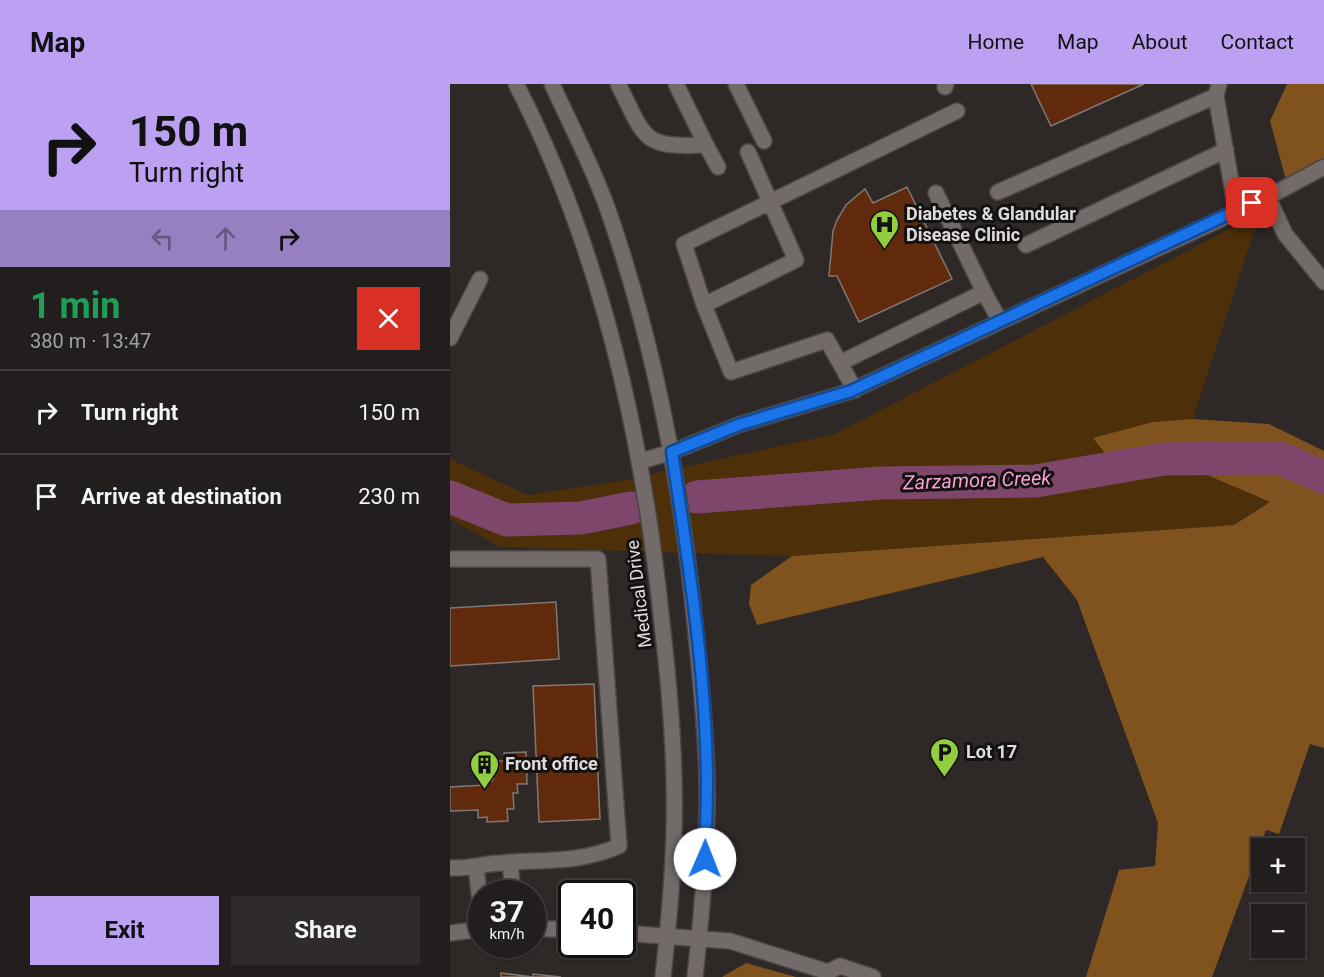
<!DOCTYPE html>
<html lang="en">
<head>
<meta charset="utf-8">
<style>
  :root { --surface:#221e1d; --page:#2e2b2a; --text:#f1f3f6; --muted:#a2a2a4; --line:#3f3c3b; --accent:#bca0f2 }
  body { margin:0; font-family:Roboto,sans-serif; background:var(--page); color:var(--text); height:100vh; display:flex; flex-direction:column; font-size:22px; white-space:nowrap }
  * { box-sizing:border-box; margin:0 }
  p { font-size:20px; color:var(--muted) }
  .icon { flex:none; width:33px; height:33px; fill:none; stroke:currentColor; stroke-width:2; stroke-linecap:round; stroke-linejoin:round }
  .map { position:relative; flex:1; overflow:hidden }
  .sheet { display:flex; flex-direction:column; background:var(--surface); width:450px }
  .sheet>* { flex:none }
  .banner { background:#bca0f2; color:#111; overflow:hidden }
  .controls { position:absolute; left:801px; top:754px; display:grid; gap:12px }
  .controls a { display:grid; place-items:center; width:54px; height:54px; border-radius:0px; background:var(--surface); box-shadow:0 2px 4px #0004,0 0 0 2px var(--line); font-size:30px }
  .speed { position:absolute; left:18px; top:796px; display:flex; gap:12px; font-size:30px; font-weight:700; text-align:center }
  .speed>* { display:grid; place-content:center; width:78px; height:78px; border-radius:50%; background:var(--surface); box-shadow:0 2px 4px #0004,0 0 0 2px var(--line); line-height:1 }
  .speed small { font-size:15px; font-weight:400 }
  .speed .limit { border:3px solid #111; border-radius:9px; background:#fff; color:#111 }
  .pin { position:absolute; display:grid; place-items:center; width:51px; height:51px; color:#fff; margin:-26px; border-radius:12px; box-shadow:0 3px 9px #0006 }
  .me { position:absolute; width:66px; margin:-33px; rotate:1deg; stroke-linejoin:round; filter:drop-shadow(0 0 4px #0008) }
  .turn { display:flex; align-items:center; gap:21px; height:126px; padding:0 30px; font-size:27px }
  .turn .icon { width:78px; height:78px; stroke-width:2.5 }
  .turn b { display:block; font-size:42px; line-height:51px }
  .lanes { display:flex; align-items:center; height:57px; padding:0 30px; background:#0003; justify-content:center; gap:30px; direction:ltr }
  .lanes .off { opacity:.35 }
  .round { display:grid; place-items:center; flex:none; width:63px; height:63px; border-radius:0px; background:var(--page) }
  .headline { display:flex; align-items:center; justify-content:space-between; height:102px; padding:0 30px }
  h1 { font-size:36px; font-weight:700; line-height:45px; color:#1e9e55 }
  .action { display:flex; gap:12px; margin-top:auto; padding:12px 30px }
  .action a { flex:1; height:69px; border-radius:0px; background:var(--accent); color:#111; font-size:24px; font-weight:700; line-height:69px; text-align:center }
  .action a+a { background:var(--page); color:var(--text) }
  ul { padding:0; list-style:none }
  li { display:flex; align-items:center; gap:18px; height:84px; padding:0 30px; border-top:2px solid var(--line) }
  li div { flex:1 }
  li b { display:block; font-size:22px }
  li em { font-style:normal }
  header { display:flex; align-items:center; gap:36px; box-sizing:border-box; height:84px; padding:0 30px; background:var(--accent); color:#111 }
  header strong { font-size:28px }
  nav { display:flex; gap:33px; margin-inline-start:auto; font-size:21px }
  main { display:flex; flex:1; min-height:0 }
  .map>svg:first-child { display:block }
</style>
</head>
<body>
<header>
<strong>Map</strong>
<nav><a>Home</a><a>Map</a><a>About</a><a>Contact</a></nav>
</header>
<main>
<section class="sheet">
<div class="banner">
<div class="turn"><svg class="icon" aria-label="right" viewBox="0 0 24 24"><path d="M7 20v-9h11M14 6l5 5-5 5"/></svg><div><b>150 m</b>Turn right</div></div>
<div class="lanes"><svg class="icon off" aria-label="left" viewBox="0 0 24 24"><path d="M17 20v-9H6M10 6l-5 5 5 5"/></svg><svg class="icon off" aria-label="ahead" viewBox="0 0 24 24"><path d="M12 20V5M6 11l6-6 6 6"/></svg><svg class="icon" aria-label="right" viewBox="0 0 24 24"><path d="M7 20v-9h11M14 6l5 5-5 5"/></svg></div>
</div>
<div class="headline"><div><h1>1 min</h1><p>380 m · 13:47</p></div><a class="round" style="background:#d93025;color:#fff"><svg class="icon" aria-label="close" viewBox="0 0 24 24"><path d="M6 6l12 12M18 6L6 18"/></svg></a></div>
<ul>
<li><svg class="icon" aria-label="right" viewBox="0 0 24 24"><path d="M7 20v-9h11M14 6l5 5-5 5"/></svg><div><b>Turn right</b></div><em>150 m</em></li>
<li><svg class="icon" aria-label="arrive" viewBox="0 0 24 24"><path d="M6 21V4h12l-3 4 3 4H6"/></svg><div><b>Arrive at destination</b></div><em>230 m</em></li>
</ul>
<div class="action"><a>Exit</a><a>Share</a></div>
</section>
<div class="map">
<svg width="874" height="893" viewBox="0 0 874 893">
  <rect width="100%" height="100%" fill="#2e2827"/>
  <path fill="#4d2f0a" d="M 810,129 L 743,335 L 703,338 L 722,383 L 750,388 L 820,418 L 784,441 L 342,472 L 50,463 L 0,435 L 0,375 L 78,411 L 170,397 L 385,350 Z"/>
  <path fill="#7f521e" d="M 837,0 L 874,0 L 874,75 L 836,96 L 820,37 Z
    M 743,335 L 819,340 L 874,367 L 874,664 L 860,660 L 829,750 L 816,746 L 762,893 L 636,893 L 669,786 L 705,782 L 708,739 L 627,516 L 593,473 L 307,541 L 299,520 L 301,501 L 342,472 L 784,441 L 820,418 L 750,388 L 722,383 L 662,378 L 643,354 L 703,338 Z
    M 296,879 L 346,893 L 272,893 Z"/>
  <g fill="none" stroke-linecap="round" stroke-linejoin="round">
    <path stroke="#7e466a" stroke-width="33" d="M 0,413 L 57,436 L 131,434 L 181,424
      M 247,413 L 431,399 L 586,397 L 714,375 L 830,374 L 874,393"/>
  </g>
  <path fill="#622a0c" stroke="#7f7875" stroke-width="1.5" d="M 581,0 L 694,0 L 601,42 Z
    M 457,103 L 502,195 L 409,238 L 387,192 L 379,192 L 383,147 L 387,136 L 396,121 L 415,105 L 423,119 Z
    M 106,518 L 109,575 L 0,582 L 0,524 Z
    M 144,600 L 150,735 L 89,738 L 83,602 Z
    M 76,668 L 77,700 L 67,700 L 68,709 L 63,709 L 64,725 L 57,725 L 58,737 L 37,738 L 37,733 L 28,734 L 28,726 L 0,727 L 0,703 L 36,701 L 43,696 L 42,677 L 55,677 L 54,669 Z
    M 51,889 L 83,893 L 83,890 L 111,893 L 51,893 Z"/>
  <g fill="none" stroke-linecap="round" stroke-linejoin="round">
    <defs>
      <path id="minor" d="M 66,0 C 152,167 193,354 212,539 C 218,591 223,643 224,695 C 226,761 220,827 213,893
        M 102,0 C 121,42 143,83 158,126 C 204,258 231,401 245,540 C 250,591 256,643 257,696 C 258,762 252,827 245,893
        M 168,0 C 196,54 190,64 256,61 L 268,83
        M 226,0 L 256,61
        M 286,0 L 314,57
        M 769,0 L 766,12 L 786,126
        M 495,3 L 496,0
        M 298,68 L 346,176 L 254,221 L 281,288 L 377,256 L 405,306
        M 548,108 L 766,12
        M 486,109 L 534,208
        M 818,113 L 835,150 L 874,198
        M 576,161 L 776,66
        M 254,221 L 234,160 L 507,27
        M 0,254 L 30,195
        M 390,279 L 534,208 L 550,237
        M 191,377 L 222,368 L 288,341 L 401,307 L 818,113 L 874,83
        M 0,475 L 148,475 L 169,762 C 128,780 93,775 50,779 C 33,780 18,785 0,784
        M 60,778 L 63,810
        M 26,783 L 32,835
        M 82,844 L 122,846
        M 0,849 L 32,845
        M 172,849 L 280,857 L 378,888 L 390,882 L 423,893"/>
    </defs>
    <use href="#minor" stroke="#4b4645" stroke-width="18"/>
    <use href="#minor" stroke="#736b6a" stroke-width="15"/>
  </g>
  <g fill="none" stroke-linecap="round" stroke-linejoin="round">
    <defs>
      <path id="route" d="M 255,775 C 256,749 257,723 257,697 C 256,586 238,476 222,368 L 288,341 L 401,307 L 802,119"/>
    </defs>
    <use href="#route" stroke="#114b97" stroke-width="15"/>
    <use href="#route" stroke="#1a73e8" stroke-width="10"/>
  </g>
  <defs>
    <symbol id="hospital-pin" viewBox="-11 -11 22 30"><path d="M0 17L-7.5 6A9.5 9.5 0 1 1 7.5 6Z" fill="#91cd3f" stroke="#141111"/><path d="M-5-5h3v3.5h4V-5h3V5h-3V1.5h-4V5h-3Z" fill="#111"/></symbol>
    <symbol id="parking-pin" viewBox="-11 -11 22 30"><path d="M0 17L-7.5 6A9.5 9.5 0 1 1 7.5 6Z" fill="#91cd3f" stroke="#141111"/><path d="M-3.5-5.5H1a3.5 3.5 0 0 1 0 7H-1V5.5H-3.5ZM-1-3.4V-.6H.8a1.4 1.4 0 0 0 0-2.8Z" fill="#111"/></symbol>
    <symbol id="building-pin" viewBox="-11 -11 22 30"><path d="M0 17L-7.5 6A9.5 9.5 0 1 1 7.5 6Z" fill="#91cd3f" stroke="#141111"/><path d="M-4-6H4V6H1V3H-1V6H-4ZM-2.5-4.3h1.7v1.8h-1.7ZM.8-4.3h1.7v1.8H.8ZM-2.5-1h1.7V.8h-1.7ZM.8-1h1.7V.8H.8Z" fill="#111"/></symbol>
  </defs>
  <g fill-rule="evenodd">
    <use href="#hospital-pin" x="418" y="124" width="33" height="45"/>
    <use href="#parking-pin" x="478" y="652" width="33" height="45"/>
    <use href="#building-pin" x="18" y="664" width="33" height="45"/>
  </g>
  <g text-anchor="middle" stroke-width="6" stroke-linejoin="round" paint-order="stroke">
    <g font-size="18" font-weight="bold" fill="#e0dcdb" stroke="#141111" text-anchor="start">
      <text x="456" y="136">Diabetes &amp; Glandular<tspan x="456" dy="21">Disease Clinic</tspan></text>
      <text x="516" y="674">Lot 17</text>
      <text x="55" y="686">Front office</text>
    </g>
    <g font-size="18" fill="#e0dcdb" stroke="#141111">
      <text transform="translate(189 510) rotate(-97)" y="6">Medical Drive</text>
    </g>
    <g font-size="20" font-style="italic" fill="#f59fd4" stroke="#141111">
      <text transform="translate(527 396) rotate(-2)" y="7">Zarzamora Creek</text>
    </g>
  </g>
</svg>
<div class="controls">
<a>+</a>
<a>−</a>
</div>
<div class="speed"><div>37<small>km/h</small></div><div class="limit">40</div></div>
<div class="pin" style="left:802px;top:119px;background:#d93025"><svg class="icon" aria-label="arrive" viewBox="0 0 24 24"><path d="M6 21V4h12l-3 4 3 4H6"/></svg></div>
<svg class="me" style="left:255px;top:775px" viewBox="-20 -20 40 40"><circle r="19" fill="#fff"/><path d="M0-13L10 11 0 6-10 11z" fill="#1a73e8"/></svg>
</div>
</main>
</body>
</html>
